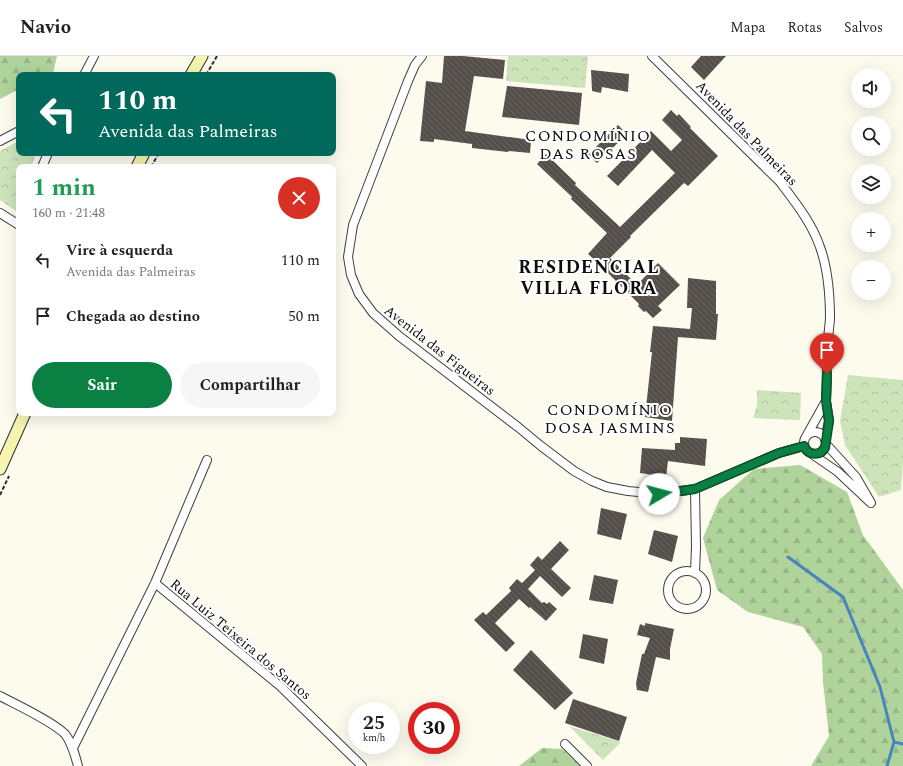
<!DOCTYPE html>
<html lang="pt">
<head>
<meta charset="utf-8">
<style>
  :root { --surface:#fff; --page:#f6f6f6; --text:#222; --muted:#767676; --line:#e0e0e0; --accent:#0b8043 }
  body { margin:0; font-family:Spectral,serif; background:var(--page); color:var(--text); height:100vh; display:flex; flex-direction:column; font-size:15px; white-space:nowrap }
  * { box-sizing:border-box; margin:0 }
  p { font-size:13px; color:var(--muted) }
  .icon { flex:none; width:22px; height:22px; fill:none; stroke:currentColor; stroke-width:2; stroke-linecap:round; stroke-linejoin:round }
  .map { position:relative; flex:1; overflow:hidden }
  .sheet { position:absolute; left:16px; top:108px; width:320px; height:252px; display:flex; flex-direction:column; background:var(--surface); border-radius:8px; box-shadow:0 4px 16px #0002 }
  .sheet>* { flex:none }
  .top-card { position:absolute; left:16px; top:16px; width:320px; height:84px; border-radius:8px; box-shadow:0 4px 16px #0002; background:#00695c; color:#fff; overflow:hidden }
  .controls { position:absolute; left:851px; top:12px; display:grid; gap:8px }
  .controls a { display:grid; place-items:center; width:40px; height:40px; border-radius:50%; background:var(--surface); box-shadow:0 4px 16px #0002; font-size:20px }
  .speed { position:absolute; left:348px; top:646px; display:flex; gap:8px; font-size:20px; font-weight:700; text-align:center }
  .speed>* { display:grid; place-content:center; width:52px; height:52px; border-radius:50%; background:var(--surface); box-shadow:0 4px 16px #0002; line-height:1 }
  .speed small { font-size:10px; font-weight:400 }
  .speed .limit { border:6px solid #d22; background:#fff; color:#111 }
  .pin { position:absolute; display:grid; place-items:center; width:34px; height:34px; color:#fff; margin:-41px -17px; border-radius:50% 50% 50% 0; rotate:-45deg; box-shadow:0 0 4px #0007 }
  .pin .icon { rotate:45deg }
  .me { position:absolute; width:44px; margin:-22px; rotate:82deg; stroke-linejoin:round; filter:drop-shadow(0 0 3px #0008) }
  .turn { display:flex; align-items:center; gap:14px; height:84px; padding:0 16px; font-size:18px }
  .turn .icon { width:52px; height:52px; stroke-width:2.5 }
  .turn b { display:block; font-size:28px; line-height:34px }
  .round { display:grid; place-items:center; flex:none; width:42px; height:42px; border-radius:21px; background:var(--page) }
  .summary { display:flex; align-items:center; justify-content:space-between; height:68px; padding:0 16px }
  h1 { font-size:24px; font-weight:700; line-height:30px; color:#1e9e55 }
  .cta { display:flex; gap:8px; margin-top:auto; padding:8px 16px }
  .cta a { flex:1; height:46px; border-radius:24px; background:var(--accent); color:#fff; font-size:16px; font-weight:700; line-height:46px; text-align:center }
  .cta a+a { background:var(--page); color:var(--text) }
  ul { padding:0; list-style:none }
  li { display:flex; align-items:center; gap:12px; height:56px; padding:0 16px }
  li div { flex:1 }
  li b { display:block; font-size:15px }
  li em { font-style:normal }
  header { display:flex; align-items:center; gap:24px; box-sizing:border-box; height:56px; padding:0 20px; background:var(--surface); border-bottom:1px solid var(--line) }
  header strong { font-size:19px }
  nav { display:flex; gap:22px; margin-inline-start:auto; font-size:14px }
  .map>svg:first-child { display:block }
</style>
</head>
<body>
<header>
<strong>Navio</strong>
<nav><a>Mapa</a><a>Rotas</a><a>Salvos</a></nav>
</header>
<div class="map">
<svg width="903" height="710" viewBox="0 0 903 710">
  <defs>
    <pattern id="forest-firs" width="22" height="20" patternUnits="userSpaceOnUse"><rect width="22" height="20" fill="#b0d39c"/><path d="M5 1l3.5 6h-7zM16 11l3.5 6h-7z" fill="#96b485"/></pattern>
    <pattern id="park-crowns" width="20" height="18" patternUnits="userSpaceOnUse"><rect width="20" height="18" fill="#cde4bb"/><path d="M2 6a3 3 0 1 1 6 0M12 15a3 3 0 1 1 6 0" fill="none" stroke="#afc2a0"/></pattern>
    <pattern id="building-back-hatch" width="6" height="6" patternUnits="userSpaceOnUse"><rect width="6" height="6" fill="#544f4a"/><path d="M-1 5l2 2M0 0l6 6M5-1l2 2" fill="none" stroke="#686460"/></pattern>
  </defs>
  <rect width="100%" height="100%" fill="#fdfbee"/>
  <path fill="url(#forest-firs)" d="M 0,0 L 57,0 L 53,17 L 48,19 L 19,19 L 19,33 L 0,43 Z
    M 800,409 L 847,436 L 863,479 L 903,534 L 903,710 L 811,710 L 829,680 L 823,626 L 822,598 L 803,571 L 748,556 L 717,534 L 703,482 L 719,444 L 754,413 Z
    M 542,692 L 562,693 L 580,710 L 519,710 Z"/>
  <path fill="url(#park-crowns)" d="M 508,0 L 588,0 L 585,32 L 506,25 Z
    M 19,85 L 19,97 L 36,97 L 31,111 L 19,111 L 19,147 L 16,155 L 0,144 L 0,95 Z
    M 848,319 L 903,324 L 903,406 L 901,434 L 879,441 L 845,389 L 840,365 Z
    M 757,334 L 801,337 L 800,364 L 753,362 L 757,349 Z
    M 569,670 L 621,686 L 603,704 Z"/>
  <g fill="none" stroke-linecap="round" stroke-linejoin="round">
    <path stroke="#4685bf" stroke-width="3" d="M 788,501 L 843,541 L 880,631 L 894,686 L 887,710
      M 894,686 L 903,688"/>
  </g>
  <path fill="url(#building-back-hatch)" d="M 444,0 L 463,0 L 505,4 L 503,23 L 474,20 L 465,75 L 531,84 L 530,97 L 509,95 L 508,96 L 472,92 L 472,88 L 434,83 L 434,86 L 420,85 L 426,25 L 442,27 Z
    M 701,0 L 726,0 L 704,24 L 691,11 Z
    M 591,14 L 629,18 L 628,36 L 602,31 L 601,37 L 592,35 Z
    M 507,30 L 582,37 L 579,69 L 502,61 Z
    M 671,54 L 677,60 L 679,58 L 691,71 L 690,72 L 718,100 L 688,130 L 684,127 L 630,180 L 631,181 L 610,202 L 637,229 L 658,207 L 680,229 L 658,250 L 662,254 L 653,262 L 646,255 L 644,256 L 638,250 L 639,248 L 603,212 L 601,213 L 595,206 L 596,205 L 588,198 L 607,177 L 571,143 L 572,141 L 537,108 L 546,98 L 576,127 L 575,129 L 620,171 L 675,117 L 652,94 L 618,130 L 607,120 L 651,75 L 671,95 L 682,84 L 662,64 Z
    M 618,69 L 627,78 L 597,107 L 588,99 Z
    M 688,222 L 716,225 L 716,258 L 718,258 L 716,284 L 678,281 L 672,365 L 645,361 L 652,296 L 650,296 L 653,270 L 690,273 L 692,252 L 687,252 Z
    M 680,381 L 707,383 L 705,410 L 668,405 L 666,421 L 640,417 L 642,392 L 675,394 L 675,387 L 680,387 Z
    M 601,452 L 627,458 L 621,484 L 597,478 Z
    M 654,474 L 678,480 L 672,506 L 648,498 Z
    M 560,485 L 569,494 L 551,513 L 571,532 L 562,541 L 540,520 L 528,533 L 542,547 L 544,546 L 547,548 L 549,546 L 557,553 L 546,565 L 530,551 L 529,552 L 519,543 L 495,567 L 515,587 L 506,596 L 474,564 L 483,556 L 486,559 L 511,535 L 509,532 L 517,523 L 522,527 L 535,514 L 530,509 L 538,500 L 542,504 Z
    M 594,519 L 618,524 L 613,548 L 589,544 Z
    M 645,567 L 674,573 L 670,593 L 670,604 L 656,601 L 648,636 L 637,634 L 636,627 L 642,598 L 644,598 L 650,582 L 637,579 L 640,568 L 645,570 Z
    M 583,578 L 608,583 L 604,608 L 579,602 Z
    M 531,594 L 573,637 L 555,654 L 513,614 Z
    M 573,643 L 627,661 L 619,685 L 565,667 Z"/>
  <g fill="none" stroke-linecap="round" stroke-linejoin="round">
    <defs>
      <path id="street" d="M 422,0 L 415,9 L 408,25 L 353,169 L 348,201 L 351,219 L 359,238 L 373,257 L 399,280 L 518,371 L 541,390 L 574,415 L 592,425 L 607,431 L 628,435 L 659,438 L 695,433 L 779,397 L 804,390
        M 652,0 L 780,126 C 795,146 812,167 820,191 C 828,213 830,240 830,263 C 829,273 828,283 827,293 C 827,310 827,328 826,345
        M 84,19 L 94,0
        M 0,85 L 19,75
        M 42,111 L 48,97
        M 0,157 L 19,169
        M804 387a11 11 0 1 1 22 0a11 11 0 1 1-22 0Z
        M 807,379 L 826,345 L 829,365 L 825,384
        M 812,398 L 838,416 L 871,447 L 856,421 L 826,388
        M 695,433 L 696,491 L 695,517
        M668 534a19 19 0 1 1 38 0a19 19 0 1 1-38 0Z
        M 155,527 L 280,630 L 362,710
        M 0,640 C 17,649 52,665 65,678 C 72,687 75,699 78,710
        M 565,688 L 587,710
        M 73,692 L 155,527 L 207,404"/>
      <path id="secondary" d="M 191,19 L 202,0
        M 137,111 L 144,97
        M 0,413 L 25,357"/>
    </defs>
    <use href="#street" stroke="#3f3f3f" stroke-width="10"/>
    <use href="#secondary" stroke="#2e2e2e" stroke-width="13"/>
    <path stroke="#2e2e2e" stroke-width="2" stroke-dasharray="4 2" stroke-linecap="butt" d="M 206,19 L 217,0
      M 151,111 L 159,97
      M 0,439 L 9,420"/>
    <use href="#street" stroke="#fff" stroke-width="8"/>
    <use href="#secondary" stroke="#f6f4af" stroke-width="11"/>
  </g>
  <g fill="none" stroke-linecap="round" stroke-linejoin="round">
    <defs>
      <path id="route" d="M 659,438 L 695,433 L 779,397 L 804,390 C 807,397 812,399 820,397 L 825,392 L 829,365 L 826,345 L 827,318"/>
    </defs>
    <use href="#route" stroke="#07532c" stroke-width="10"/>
    <use href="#route" stroke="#0b8043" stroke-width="7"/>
  </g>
  <g text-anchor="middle" stroke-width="4" stroke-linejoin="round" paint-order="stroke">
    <g font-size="14" fill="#0c0c0c" stroke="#fff">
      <text transform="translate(747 77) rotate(46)" y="5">Avenida das Palmeiras</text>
      <text transform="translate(440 294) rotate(38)" y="5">Avenida das Figueiras</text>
      <text transform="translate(241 583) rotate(40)" y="5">Rua Luiz Teixeira dos Santos</text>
    </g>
    <g font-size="16" letter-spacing="1" fill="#0c0c0c" stroke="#fff">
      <text x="588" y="85">CONDOMÍNIO<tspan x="588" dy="18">DAS ROSAS</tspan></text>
      <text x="610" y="359">CONDOMÍNIO<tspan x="610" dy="18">DOSA JASMINS</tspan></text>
    </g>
    <g font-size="18" font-weight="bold" letter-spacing="1" fill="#0c0c0c" stroke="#fff">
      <text x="589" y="217">RESIDENCIAL<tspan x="589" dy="21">VILLA FLORA</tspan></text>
    </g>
  </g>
</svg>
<div class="controls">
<a><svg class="icon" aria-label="sound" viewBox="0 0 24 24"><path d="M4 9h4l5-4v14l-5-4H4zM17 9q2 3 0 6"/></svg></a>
<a><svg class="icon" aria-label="search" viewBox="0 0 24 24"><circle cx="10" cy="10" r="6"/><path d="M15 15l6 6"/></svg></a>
<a><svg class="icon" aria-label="layers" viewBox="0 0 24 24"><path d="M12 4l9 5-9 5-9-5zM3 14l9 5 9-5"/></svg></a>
<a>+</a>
<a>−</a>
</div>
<div class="speed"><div>25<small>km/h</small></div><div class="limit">30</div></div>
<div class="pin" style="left:827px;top:318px;background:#d93025"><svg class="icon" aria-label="arrive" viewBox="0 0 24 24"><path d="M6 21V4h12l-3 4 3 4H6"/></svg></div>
<svg class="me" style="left:659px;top:438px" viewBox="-20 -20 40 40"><circle r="19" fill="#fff"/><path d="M0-13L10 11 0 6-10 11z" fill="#0b8043"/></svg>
<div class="top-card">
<div class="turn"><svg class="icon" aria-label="left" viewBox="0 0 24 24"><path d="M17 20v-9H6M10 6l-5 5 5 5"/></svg><div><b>110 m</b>Avenida das Palmeiras</div></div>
</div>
<section class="sheet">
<div class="summary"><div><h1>1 min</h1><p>160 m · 21:48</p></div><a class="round" style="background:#d93025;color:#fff"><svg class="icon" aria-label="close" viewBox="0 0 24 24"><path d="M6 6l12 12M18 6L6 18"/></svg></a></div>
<ul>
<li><svg class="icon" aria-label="left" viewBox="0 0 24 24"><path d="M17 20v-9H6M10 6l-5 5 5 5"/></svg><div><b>Vire à esquerda</b><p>Avenida das Palmeiras</p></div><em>110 m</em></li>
<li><svg class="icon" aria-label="arrive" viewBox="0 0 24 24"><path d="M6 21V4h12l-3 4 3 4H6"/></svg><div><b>Chegada ao destino</b></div><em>50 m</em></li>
</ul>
<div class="cta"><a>Sair</a><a>Compartilhar</a></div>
</section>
</div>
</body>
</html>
